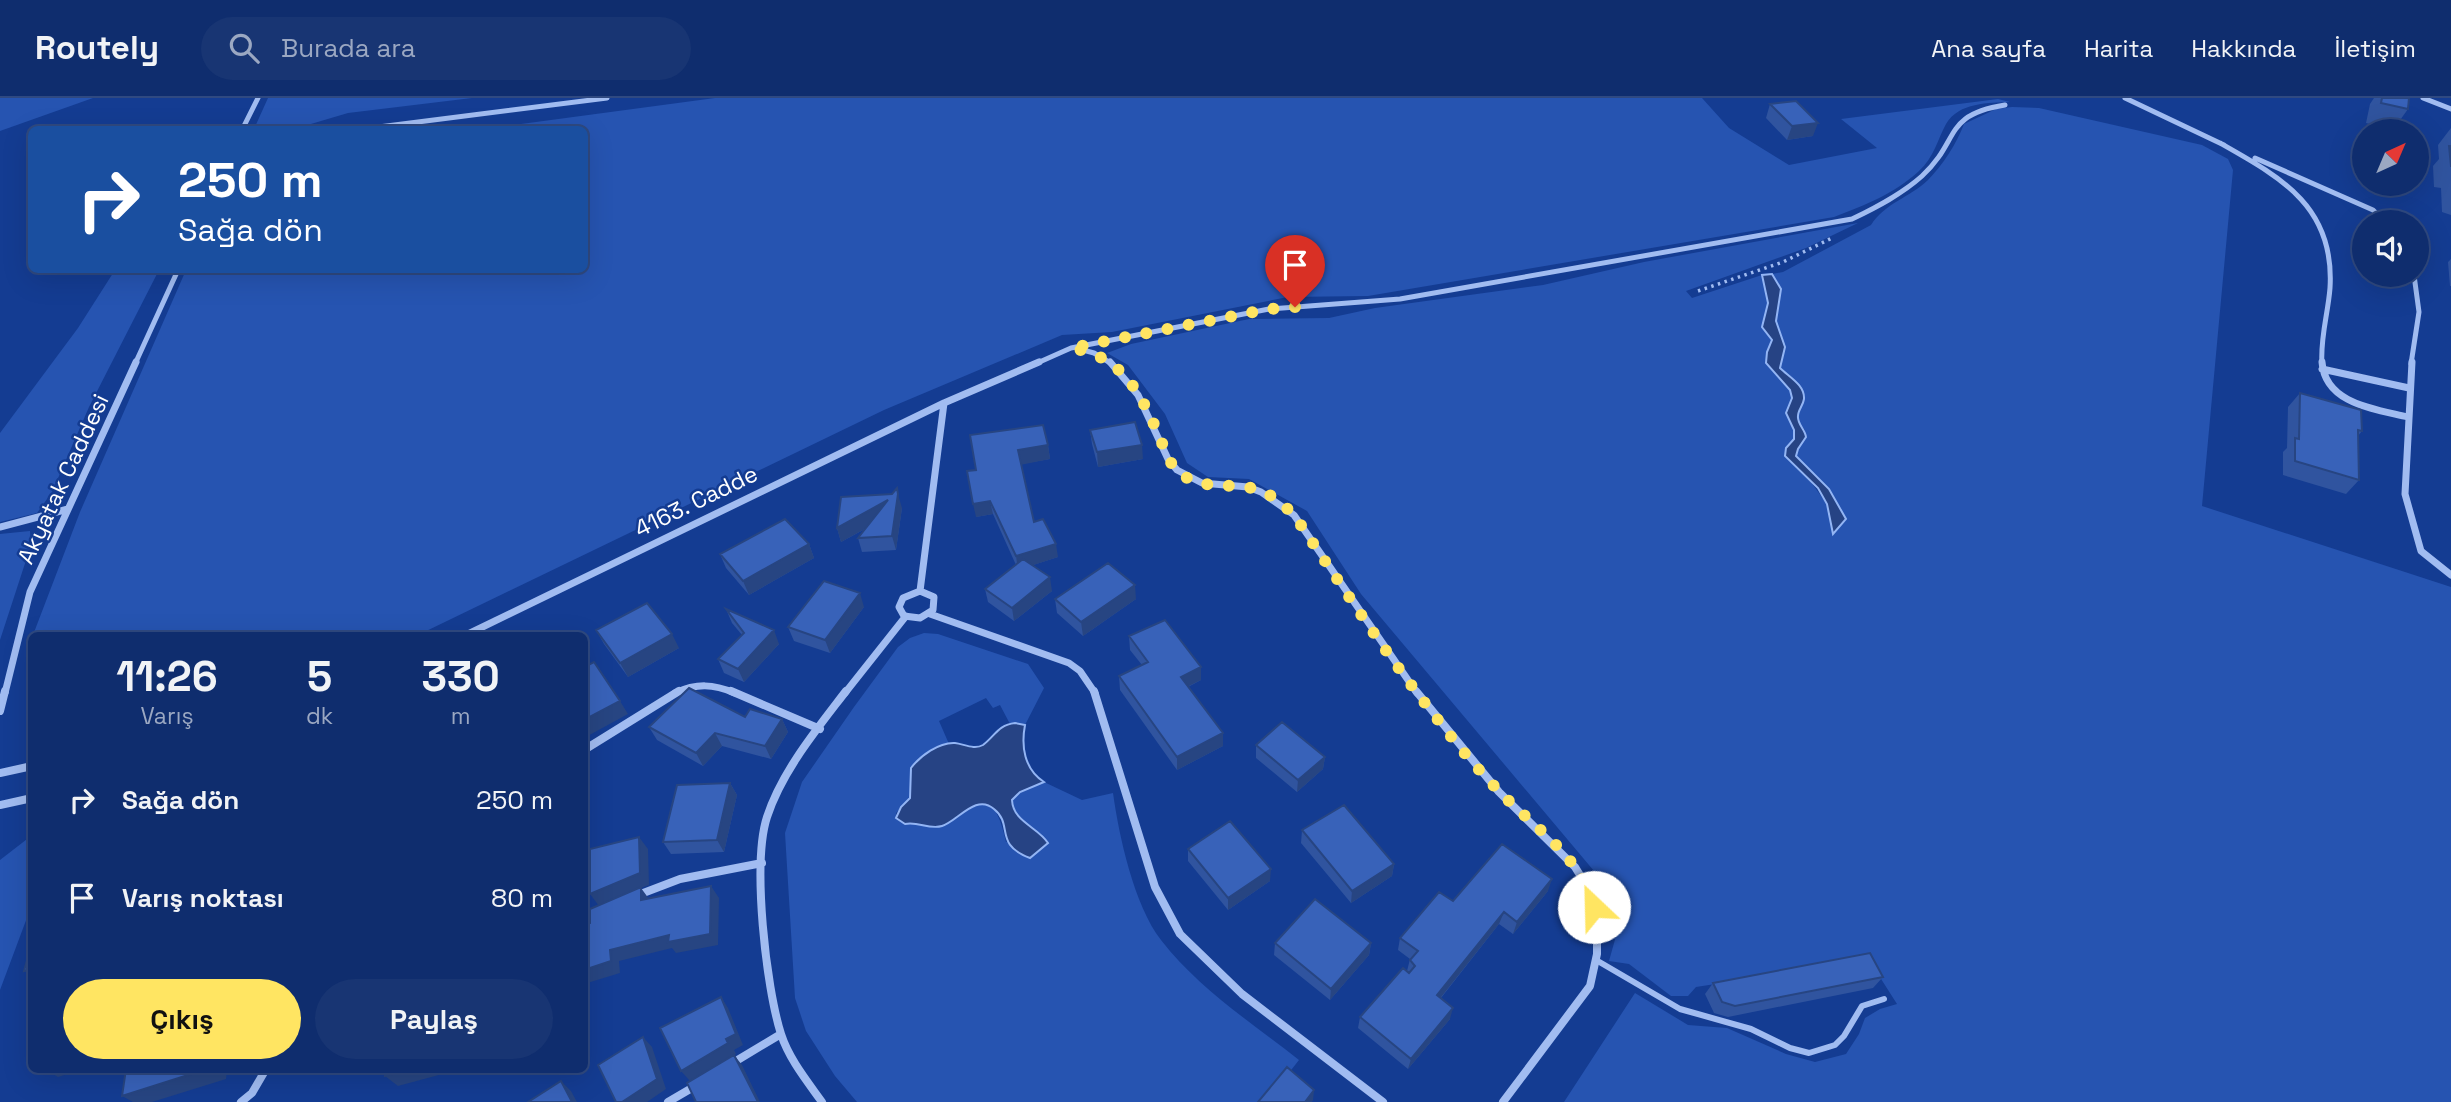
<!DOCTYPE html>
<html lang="tr">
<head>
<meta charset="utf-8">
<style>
  :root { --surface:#0f2d6e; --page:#183573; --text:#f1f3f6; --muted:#9ba8c2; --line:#2f4981; --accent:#ffe562 }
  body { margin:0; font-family:"Space Grotesk",sans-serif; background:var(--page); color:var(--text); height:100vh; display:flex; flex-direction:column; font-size:26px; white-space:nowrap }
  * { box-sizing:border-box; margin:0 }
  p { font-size:23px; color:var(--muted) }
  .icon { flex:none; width:38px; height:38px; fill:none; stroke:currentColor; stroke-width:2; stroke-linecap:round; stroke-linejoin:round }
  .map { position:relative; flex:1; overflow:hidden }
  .drawer { position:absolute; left:28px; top:534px; width:560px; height:441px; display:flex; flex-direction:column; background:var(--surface); border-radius:10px; box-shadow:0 7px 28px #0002,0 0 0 2px var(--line) }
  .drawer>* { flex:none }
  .guide { position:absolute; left:28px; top:28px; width:560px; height:147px; border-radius:10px; box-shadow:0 7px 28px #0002,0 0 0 2px var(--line); background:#1a4fa0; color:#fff; overflow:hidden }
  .needle { width:46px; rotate:44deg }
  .controls { position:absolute; left:2352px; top:21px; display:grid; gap:14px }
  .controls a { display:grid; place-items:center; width:77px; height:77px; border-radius:50%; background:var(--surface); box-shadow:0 7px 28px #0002,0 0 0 2px var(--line); font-size:35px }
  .pin { position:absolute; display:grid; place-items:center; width:60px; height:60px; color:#fff; margin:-72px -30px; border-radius:50% 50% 50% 0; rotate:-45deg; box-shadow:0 0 7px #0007 }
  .pin .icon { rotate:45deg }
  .me { position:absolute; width:77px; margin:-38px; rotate:336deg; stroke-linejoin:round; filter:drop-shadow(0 0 5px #0008) }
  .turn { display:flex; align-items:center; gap:24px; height:147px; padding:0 35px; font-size:32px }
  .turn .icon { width:91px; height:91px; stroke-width:2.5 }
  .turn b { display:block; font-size:49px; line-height:60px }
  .eta { display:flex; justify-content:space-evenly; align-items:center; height:119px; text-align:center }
  .eta b { font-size:42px; font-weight:800; line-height:49px }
  .primary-button { display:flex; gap:14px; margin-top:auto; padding:14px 35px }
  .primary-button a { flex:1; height:80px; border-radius:42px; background:var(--accent); color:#111; font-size:28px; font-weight:800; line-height:80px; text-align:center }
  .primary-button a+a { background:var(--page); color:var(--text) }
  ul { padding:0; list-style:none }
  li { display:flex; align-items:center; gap:21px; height:98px; padding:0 35px }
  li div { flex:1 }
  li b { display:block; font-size:26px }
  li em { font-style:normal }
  header { display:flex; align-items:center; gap:42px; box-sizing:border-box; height:98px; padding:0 35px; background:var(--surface); border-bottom:2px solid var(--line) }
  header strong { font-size:33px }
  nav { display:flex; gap:38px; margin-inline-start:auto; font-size:24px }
  .search { width:490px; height:63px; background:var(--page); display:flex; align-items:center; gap:18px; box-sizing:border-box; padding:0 24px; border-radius:38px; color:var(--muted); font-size:26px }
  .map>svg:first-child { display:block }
</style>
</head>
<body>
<header>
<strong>Routely</strong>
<div class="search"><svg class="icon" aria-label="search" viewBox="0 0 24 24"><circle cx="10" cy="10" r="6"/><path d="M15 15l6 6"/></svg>Burada ara</div>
<nav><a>Ana sayfa</a><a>Harita</a><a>Hakkında</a><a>İletişim</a></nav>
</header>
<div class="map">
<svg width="2451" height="1004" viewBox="0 0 2451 1004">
  <rect width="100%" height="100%" fill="#143c92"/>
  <path fill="#2654b1" d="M 0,0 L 93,0 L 0,33 Z
    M 268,0 L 472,0 L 348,15 L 294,31 L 254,31 Z
    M 715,0 L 1702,0 L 1729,30 L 1789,67 L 1877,50 L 1841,21 L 1998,1 L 2010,4 C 1989,5 1959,4 1946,26 C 1937,43 1934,59 1919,73 C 1894,96 1865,107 1834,119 L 1368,198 L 1288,199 L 1112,234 L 1062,237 L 884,312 L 418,537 L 33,537 L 80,414 L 186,172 L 584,172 L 584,32 L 483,31 Z
    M 2012,9 L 2039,10 L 2202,47 L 2228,61 L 2233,72 L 2202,408 L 2451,489 L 2451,1004 L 1564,1004 L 1635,895 L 1688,927 L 1727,930 L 1786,956 L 1815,964 L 1846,956 L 1859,936 L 1865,920 L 1880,911 L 1897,906 L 1869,862 L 1696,889 L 1688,898 L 1671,898 L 1629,866 L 1609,863 L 1616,838 L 1594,773 L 1361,496 L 1307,413 L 1249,381 L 1208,379 L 1187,365 L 1165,316 L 1128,267 L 1107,255 L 1131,246 L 1249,221 L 1329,220 L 1375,210 L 1543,187 L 1644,164 L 1858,125 L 1806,150 L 1686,193 L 1692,200 L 1762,177 L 1768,205 L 1762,229 L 1772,242 L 1766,265 L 1790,292 L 1792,300 C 1783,315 1794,326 1794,341 L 1786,350 L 1827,406 L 1833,435 L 1846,421 L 1829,391 L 1796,358 C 1798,349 1803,343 1805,332 L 1799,325 L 1797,316 L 1802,308 L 1796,284 L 1780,270 L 1785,249 L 1776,223 L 1781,191 L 1772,176 L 1783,174 L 1871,127 C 1885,105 1909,100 1928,82 C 1942,68 1957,45 1964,26 L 1996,11 Z
    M 115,172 L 159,172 L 89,309 L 52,394 L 37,415 L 0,424 L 0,335 L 78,230 Z
    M 30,433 L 31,447 L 0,542 L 0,436 Z
    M 924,535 L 938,536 L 1028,566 L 1044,590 L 1025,627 L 1010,626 L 1000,607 L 993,610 L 986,600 L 939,623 L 949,646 L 931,653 L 911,670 L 910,700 L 896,715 L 896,720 C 905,723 918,728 928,728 C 968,728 990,669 1006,744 L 1028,727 C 1019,720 1013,714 1012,702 L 1020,694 L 1044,684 L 1082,702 L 1113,695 C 1119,738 1134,807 1161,842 C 1198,890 1252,925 1299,962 L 1266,1004 L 857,1004 L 835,978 L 806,933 L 795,900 L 785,735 L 802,684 L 854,609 L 898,549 L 910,540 Z
    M 31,738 L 31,809 L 0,892 L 0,762 Z"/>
  <path fill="#264384" stroke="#93b5f4" stroke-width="2" d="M 1772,176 L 1781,191 L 1776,223 L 1785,249 L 1780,270 C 1789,279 1805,287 1804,301 C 1803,308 1798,312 1798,318 C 1797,326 1805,331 1806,339 L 1798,351 L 1796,358 L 1829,391 L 1846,421 L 1833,436 L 1827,406 L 1818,390 L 1785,358 L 1786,350 L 1794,341 L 1794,332 L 1786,315 L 1792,300 L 1790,292 L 1766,265 L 1767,254 L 1772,242 L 1762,229 L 1768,205 L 1762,177 Z
    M 1015,625 L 1025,627 C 1021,648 1024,671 1044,684 L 1020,694 L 1012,702 C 1013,724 1038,729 1048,745 L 1030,760 C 993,746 1014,727 994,711 C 976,695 958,723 942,728 C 929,732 918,723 905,726 L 896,720 L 901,709 L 910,700 L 911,670 C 920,658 939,644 955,645 C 964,646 974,652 983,647 C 995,638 998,627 1015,625 Z"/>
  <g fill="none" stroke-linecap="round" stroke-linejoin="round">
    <path stroke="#a1bcf1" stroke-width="3.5" stroke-dasharray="2.5 4.5" stroke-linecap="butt" d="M 1698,193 L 1783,164 L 1832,140"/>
    <path stroke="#a1bcf1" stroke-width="6" d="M 1596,862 L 1680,911 L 1751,931 L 1790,950 L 1809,955 L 1835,947 L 1844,938 L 1862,908 L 1884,901"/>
    <path stroke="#a1bcf1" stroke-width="5" d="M 2125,0 L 2224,47
      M 2423,0 L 2451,11
      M 242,32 L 258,0
      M 355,32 L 607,0
      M 2220,45 C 2282,80 2335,109 2330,190 C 2328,216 2320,240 2322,266
      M 2255,60 L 2373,112 L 2385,124
      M 1079,251 L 1094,255 L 1112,266
      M 135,266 L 178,172
      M 1035,266 L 1071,250 L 1269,211 L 1400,201 L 1852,121 C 1877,109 1902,96 1922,78 C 1961,42 1942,17 2005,7
      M 2411,266 L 2419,214 L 2414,177"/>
    <path stroke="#a1bcf1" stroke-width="7" d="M 1110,264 L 1138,297 L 1168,361 L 1177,372 L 1202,385 L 1248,389 L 1261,394 L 1294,417 L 1417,595
      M 2322,264 C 2325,306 2375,311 2408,319
      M 2412,264 L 2405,396 L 2421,453 L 2451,477
      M 2322,271 L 2409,290
      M 0,429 L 68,411
      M 920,493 L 944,305
      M 920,493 L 934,499 L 933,512 L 920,520 L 904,518 L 899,509 L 903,500 Z
      M 930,516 L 1069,565 L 1080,573 L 1095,595
      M 466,537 L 944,305 L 1039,264
      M 5,595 L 30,494 L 136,264
      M 675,595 C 697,585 713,586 735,595
      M 845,595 L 906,518"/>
    <path stroke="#a1bcf1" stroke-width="8" d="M 731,593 L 820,631
      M 1094,593 L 1155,789 L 1180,836 L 1242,896 L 1383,1004
      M 1416,593 L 1499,694 L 1575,769 L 1591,795 L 1597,823 L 1597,856 L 1590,888 L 1503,1004
      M 0,613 L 5,593
      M 584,652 L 679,593
      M 0,675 L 32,668
      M 0,707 L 32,700
      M 638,797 L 680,781 L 762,765
      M 584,822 L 599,815
      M 731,966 L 781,936
      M 241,1004 L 252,995 L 266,971
      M 668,1004 L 697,987
      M 822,1004 C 807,983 789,961 781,936 C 766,889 752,765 767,719 C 782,673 817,631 846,593"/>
  </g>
  <path fill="#30549f" d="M 2374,0 L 2409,0 L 2408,11 L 2393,32 L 2366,25 L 2370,6 Z
    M 1770,6 L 1813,38 L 1787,42 L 1766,20 Z
    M 2451,30 L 2451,117 L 2442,114 L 2441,90 L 2434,89 L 2433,68 L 2439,61 L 2438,47 Z
    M 2451,161 L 2451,188 L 2450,188 L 2448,164 Z
    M 2300,295 L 2362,333 L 2358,338 L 2359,382 L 2346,396 L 2283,377 L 2283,354 L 2287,350 L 2288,309 Z
    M 1090,332 L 1143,361 L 1098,369 L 1092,346 Z
    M 1048,347 L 1050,361 L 1021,366 L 1034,424 L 1058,459 L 1033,467 L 1052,493 L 1014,523 L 988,504 L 985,491 L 1016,467 L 993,416 L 976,419 L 976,372 Z
    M 902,410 L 896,452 L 862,454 L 858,440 L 865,431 L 841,444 L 837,430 Z
    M 809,446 L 814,460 L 749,497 L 726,470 L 720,456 Z
    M 1055,501 L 1136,501 L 1083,538 L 1057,515 Z
    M 864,509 L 830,555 L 794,543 L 788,529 Z
    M 726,511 L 779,546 L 744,584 L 724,575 L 718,561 L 742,537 L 732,525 Z
    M 596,532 L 679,550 L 628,579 L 604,546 Z
    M 1129,538 L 1201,569 L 1201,582 L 1188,589 L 1223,635 L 1223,648 L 1177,672 L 1120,592 L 1119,578 L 1142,567 L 1130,552 Z
    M 745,619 L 782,621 L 788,634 L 771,661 L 722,648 L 703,668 L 657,642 L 649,629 Z
    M 1256,647 L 1325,659 L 1323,671 L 1297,694 L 1256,660 Z
    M 730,685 L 737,697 L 724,754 L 671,756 L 663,744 Z
    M 1302,732 L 1394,766 L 1392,778 L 1351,805 L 1301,745 Z
    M 1188,751 L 1270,783 L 1228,812 L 1188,763 Z
    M 1548,793 L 1513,836 L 1499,826 L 1441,900 L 1450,921 L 1408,971 L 1358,930 L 1360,919 L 1407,873 L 1410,861 L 1398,852 L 1400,840 Z
    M 1275,845 L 1371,845 L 1369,857 L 1330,902 L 1274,857 Z
    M 1883,879 L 1873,890 L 1728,919 L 1714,915 L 1705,896 L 1713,885 Z"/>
  <path fill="#274582" d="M 1818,25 L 1813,38 L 1787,42 L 1792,28 Z
    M 1048,347 L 1050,361 L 1020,367 L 1018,352 Z
    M 1142,347 L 1143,361 L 1098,369 L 1097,354 Z
    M 898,396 L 902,410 L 896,452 L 892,438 Z
    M 888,402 L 892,416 L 841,444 L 837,430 Z
    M 990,403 L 993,416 L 976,419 L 973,406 Z
    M 809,446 L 814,460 L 749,497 L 743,483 Z
    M 1056,446 L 1058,459 L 1018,472 L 1016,458 Z
    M 1050,479 L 1052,493 L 1014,523 L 1012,510 Z
    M 1135,487 L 1136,501 L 1083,538 L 1081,524 Z
    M 860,495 L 864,509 L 830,555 L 825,542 Z
    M 774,532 L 779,546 L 744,584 L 738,571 Z
    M 672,536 L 679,550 L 628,579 L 620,565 Z
    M 1201,569 L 1201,582 L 1181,592 L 1181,579 Z
    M 620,603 L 628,616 L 584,640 L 584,622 Z
    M 782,621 L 788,634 L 771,661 L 765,648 Z
    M 715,635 L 722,648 L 703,668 L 696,655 Z
    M 1223,635 L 1223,648 L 1177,672 L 1177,659 Z
    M 1325,659 L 1323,671 L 1297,694 L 1298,682 Z
    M 730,685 L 737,697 L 724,754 L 717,742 Z
    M 639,739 L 648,751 L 649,787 L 641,790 L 649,801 L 599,808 L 590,796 Z
    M 1394,766 L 1392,778 L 1351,805 L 1352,793 Z
    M 1271,771 L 1270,783 L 1228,812 L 1228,800 Z
    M 1552,781 L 1548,793 L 1513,836 L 1517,824 Z
    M 711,788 L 719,800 L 718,847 L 676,855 L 672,850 L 619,863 L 620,875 L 584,886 L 584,872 L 610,852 Z
    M 1504,814 L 1499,826 L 1434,908 L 1437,897 Z
    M 1371,845 L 1369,857 L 1330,902 L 1331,891 Z
    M 32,871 L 32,878 L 24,873 Z
    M 721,899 L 728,910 L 743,947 L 734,952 L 736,956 L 690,983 L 681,973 L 726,941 Z
    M 1453,910 L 1450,921 L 1408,971 L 1411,961 Z
    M 643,939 L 652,949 L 666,991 L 647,1004 L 622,1004 Z
    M 734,957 L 742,967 L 760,1004 L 758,1004 Z
    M 45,971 L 83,971 L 58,979 Z
    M 207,971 L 227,971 L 226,981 L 152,1004 L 133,1004 L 122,998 Z
    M 411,971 L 461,971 L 398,988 L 385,978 Z
    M 561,983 L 571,993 L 577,1004 L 572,1004 Z
    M 1314,992 L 1313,1002 L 1312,1004 L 1305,1004 Z"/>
  <path fill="#3862b9" stroke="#274582" stroke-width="2" d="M 2382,0 L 2409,0 L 2408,11 L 2381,5 Z
    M 1796,3 L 1818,25 L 1792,28 L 1770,6 Z
    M 2449,48 L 2451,48 L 2451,69 L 2451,68 Z
    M 2300,295 L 2361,312 L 2362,333 L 2358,332 L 2359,382 L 2295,363 L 2295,340 L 2299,341 Z
    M 1135,324 L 1142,347 L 1097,354 L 1090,332 Z
    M 1043,327 L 1048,347 L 1018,352 L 1034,424 L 1043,421 L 1056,446 L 1016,458 L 990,403 L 973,406 L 967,373 L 976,372 L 970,337 Z
    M 897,390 L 898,396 L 892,438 L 858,440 L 888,402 L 837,430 L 841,399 L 892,396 Z
    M 785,421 L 809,446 L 743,483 L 720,456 Z
    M 1023,461 L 1050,479 L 1012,510 L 985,491 Z
    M 1108,465 L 1135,487 L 1081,524 L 1055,501 Z
    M 824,483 L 860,495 L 825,542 L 788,529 Z
    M 647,505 L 672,536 L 620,565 L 596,532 Z
    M 726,511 L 774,532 L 738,571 L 718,561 L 744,535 Z
    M 1165,522 L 1201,569 L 1181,579 L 1223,635 L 1177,659 L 1119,578 L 1148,564 L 1129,538 Z
    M 594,564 L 620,603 L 584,622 L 584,569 Z
    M 689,590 L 745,619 L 750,611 L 782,621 L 765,648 L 715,635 L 696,655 L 649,629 Z
    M 1282,624 L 1325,659 L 1298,682 L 1256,647 Z
    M 730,685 L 717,742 L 663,744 L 677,687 Z
    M 1344,707 L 1394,766 L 1352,793 L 1302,732 Z
    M 1230,723 L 1271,771 L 1228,800 L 1188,751 Z
    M 639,739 L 640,775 L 590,796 L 590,751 Z
    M 1502,746 L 1552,781 L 1517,824 L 1504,814 L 1437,897 L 1453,910 L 1411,961 L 1360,919 L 1403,870 L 1409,875 L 1415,868 L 1410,862 L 1418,853 L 1400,840 L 1439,794 L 1453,803 Z
    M 711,788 L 710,836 L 668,844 L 669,837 L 610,852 L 611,863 L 584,872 L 584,827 L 590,825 L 590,811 L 641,789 L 641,802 Z
    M 1315,801 L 1371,845 L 1331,891 L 1275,845 Z
    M 32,844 L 32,871 L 24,873 Z
    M 1870,855 L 1883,879 L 1735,908 L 1722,904 L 1713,885 Z
    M 721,899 L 736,936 L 726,941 L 728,945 L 681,973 L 660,930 Z
    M 643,939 L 657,981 L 622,1004 L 616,1004 L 598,967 Z
    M 734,957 L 758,1004 L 696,1004 L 687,985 Z
    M 1287,969 L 1314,992 L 1305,1004 L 1258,1004 Z
    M 126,971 L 207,971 L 122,998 Z
    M 385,971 L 411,971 L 385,978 Z
    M 561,983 L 572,1004 L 528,1004 Z"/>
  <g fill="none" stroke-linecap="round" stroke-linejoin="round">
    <path stroke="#ffe562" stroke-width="12" stroke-dasharray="0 21.6" d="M 1295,209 L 1269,211 L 1071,250 C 1123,258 1141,296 1160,340 C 1165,352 1168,364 1178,373 C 1201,396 1236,381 1264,394 C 1276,400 1285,408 1294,417 C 1339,483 1382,551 1432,614 C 1453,642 1476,670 1501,695 C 1534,729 1583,761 1594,809"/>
  </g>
  <g text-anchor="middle" stroke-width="5" stroke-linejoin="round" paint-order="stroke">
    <g font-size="23" fill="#fff" stroke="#143c92">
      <text transform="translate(63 381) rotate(-65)" y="8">Akyatak Caddesi</text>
      <text transform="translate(696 403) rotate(-26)" y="8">4163. Cadde</text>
    </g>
  </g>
</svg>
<div class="controls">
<a><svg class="needle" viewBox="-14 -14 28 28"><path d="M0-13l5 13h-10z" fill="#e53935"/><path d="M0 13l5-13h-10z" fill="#9ba8c2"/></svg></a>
<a><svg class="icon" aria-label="sound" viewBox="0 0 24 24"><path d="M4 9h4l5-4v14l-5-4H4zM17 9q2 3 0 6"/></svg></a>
</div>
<div class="pin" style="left:1295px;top:209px;background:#d93025"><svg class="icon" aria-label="arrive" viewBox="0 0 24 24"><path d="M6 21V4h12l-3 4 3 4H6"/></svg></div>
<svg class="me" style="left:1594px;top:809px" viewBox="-20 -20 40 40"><circle r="19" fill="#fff"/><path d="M0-13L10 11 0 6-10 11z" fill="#ffe562"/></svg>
<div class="guide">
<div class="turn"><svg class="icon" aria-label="right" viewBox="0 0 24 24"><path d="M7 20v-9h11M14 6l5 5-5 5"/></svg><div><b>250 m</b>Sağa dön</div></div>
</div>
<section class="drawer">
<div class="eta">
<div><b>11:26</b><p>Varış</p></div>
<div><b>5</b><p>dk</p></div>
<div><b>330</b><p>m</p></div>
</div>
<ul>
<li><svg class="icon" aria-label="right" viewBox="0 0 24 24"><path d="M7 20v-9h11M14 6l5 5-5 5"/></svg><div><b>Sağa dön</b></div><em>250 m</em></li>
<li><svg class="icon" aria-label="arrive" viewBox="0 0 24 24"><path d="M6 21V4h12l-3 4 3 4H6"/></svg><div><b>Varış noktası</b></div><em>80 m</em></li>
</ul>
<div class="primary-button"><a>Çıkış</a><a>Paylaş</a></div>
</section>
</div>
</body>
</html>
